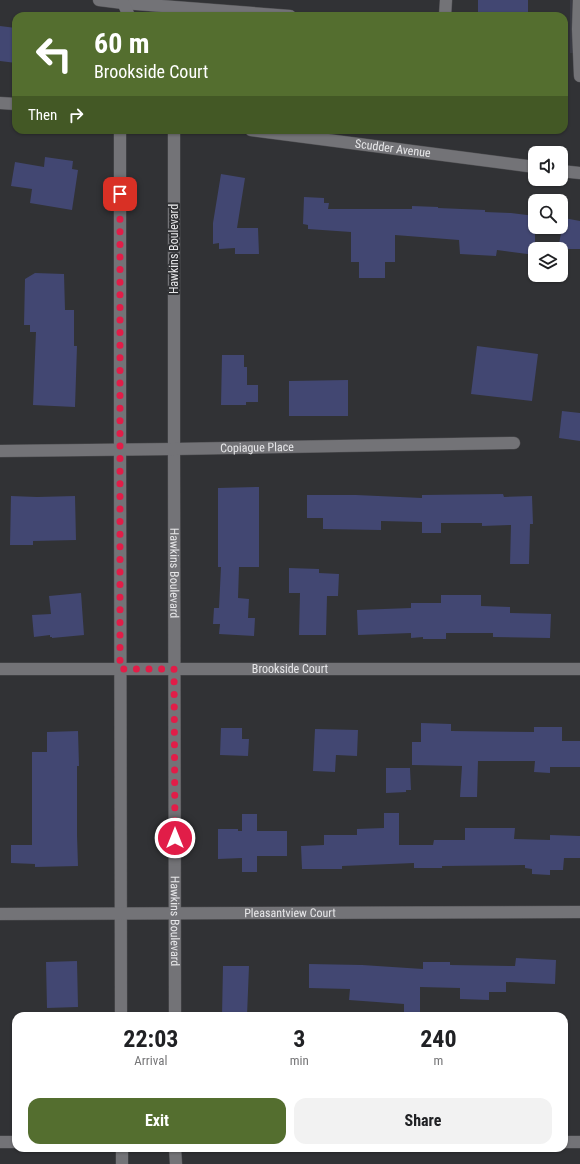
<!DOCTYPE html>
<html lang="en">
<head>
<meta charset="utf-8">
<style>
  :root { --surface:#fff; --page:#f2f2f2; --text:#202124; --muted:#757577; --accent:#546e2f }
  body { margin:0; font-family:"Roboto Condensed",sans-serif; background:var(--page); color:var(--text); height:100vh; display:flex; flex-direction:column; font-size:15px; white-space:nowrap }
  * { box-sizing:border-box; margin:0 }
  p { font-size:13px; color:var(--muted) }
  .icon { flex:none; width:22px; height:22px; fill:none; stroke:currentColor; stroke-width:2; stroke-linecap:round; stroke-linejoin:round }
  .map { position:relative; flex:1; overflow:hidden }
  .sheet { position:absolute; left:12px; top:1012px; width:556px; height:140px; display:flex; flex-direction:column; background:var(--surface); border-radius:12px; box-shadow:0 1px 3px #0004 }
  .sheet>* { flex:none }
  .guide { position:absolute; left:12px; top:12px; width:556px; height:122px; border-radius:12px; box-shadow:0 1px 3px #0004; background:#546e2f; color:#fff; overflow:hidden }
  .controls { position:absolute; left:528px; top:146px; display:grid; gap:8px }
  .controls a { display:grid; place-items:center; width:40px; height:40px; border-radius:8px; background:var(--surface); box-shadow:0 1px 3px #0004; font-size:20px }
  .pin { position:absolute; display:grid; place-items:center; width:34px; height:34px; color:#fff; margin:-17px; border-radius:8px; box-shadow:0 2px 6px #0006 }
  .me { position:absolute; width:44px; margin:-22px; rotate:0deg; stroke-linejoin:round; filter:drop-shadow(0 0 3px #0008) }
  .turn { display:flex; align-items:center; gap:14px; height:84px; padding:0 16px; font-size:18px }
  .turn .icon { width:52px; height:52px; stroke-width:2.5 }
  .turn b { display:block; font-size:28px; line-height:34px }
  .then { display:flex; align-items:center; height:38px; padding:0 16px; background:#0003; gap:8px; font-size:15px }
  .eta { display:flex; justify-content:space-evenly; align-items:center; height:68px; text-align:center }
  .eta b { font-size:24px; font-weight:700; line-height:28px }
  .primary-button { display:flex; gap:8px; margin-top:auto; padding:8px 16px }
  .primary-button a { flex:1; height:46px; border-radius:12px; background:var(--accent); color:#fff; font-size:16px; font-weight:700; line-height:46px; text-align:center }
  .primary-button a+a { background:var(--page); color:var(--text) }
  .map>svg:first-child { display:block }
</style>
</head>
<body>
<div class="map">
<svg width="580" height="1164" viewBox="0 0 580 1164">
  <rect width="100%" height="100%" fill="#313235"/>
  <path fill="#393a43" d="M 570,0 L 580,0 L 580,53 L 570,53 Z"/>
  <path fill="#424772" d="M 478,0 L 528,0 L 528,16 L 478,16 Z
    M 0,26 L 16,28 L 16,63 L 0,61 Z
    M 45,157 L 73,161 L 72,169 L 78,170 L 72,210 L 30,203 L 32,189 L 11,186 L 15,162 L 44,167 Z
    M 221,174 L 245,178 L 237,228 L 258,228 L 259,254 L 235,254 L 235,248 L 219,249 L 219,243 L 213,244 L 213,223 Z
    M 304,197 L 324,198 L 324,203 L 329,203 L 328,209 L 412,209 L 412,206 L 438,207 L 438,208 L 485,210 L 485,212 L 511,213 L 535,216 L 535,255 L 497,250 L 496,256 L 460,254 L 459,240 L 395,235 L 395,262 L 385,262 L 385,278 L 359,278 L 359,262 L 351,262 L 351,232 L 308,229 L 308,225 L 303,224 Z
    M 564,218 L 580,221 L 580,249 L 558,249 Z
    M 35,273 L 64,274 L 65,310 L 74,310 L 74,346 L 77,346 L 75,407 L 33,405 L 36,332 L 30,332 L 30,325 L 24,325 L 25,279 Z
    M 477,346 L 538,354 L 532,401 L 471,394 Z
    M 222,355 L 244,355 L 244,367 L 247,367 L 247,385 L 258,385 L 258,402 L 246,402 L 246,405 L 221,405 Z
    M 348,380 L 348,416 L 289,416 L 289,381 Z
    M 562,411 L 580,413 L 580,441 L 559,438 Z
    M 259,487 L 259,567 L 239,567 L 238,598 L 249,599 L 248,618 L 255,618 L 254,636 L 219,634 L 220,624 L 213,624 L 214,608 L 219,608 L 221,567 L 218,567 L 218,488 Z
    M 503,494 L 504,497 L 532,496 L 533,524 L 530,524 L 529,564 L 510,564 L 511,525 L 482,526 L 482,523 L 441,523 L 441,533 L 422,533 L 422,522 L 381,521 L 381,530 L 323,529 L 323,518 L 307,518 L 307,495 L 356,495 L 422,498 L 422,495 Z
    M 11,496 L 37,497 L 75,496 L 76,540 L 33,541 L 33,545 L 10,545 Z
    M 289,568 L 319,569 L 319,573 L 339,574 L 338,596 L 327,596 L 326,635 L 299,635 L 300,593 L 289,593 Z
    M 81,593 L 84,635 L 52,638 L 52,637 L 50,637 L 50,635 L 34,637 L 32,615 L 51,614 L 49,596 Z
    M 441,595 L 481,595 L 481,606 L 510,607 L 510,613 L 551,614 L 550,638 L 493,637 L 493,633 L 446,633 L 446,639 L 423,639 L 423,637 L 411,638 L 411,633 L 358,635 L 357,610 L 411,608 L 411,603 L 441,603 Z
    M 421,723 L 451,724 L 451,731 L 534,732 L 534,727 L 562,727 L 562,741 L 580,741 L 580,767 L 550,767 L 550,773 L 534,772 L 535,761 L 478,761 L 477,797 L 460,797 L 462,766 L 412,765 L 412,742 L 421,742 Z
    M 221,728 L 242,728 L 242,739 L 249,739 L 248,756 L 220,755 Z
    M 315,729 L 358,730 L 357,756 L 336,755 L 335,772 L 313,771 Z
    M 78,731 L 79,766 L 77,766 L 77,835 L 78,866 L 35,867 L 35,864 L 11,863 L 11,845 L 32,845 L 32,752 L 47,752 L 47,732 Z
    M 386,768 L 410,768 L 411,790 L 406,790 L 406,792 L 386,793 Z
    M 384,813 L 399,813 L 399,845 L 433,845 L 434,840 L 465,840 L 465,828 L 515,828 L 514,839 L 550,840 L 550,835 L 580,836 L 580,858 L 564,858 L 563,870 L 550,870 L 550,875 L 532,874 L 532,869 L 525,868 L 525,865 L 442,866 L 442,868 L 414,868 L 414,863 L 342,866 L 342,869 L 302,869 L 301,846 L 324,845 L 324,835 L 357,835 L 357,829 L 384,828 Z
    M 242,814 L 257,814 L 257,831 L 287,831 L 287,856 L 257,856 L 257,872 L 242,872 L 242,858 L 218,859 L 218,829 L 238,829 L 238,831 L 242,831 Z
    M 516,958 L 556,960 L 555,984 L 506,982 L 506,992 L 489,992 L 489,1000 L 460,999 L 460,988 L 420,987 L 420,1012 L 404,1012 L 404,1004 L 349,1000 L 350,989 L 309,988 L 309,964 L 362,965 L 423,969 L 423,962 L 450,962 L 450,965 L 515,966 Z
    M 77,961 L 78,1007 L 47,1008 L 46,962 Z
    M 223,966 L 249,966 L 247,1016 L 222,1016 Z"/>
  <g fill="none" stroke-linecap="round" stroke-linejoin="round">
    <defs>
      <g id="minor">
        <path d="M 99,0 L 123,3 L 290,16"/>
        <path d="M 122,0 L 129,16"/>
        <path d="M 579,0 L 578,29 L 580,76"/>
        <path d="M 445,16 L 446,0"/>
        <path d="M 0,103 L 16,104"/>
        <path d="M 120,130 L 120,450 L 121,1016"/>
        <path id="s1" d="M 174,130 L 174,449 L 175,1016"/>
        <path id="s2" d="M 251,130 L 535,167"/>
        <path d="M 561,171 L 580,173"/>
        <path id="s3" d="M 0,451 L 174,449 L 514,443"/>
        <path id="s4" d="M 0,669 L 580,669"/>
        <path id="s5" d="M 0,914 L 580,912"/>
        <path d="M 0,1142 L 16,1142"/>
        <path d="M 564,1142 L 580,1142"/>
        <path d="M 175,1148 L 176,1164"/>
        <path d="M 122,1164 L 122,1148"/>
      </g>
    </defs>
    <use href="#minor" stroke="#4f4f52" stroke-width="13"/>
    <use href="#minor" stroke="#737377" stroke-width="12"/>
  </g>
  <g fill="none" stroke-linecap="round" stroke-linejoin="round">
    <path stroke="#e11d48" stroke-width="7" stroke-dasharray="0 12.6" d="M 120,194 L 120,669 L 174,669 L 175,838"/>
  </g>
  <g text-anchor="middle" stroke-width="4" stroke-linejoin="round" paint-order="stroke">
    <g font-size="12" fill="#e7e7e9" stroke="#313235">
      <text dy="4" stroke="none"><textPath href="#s2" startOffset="143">Scudder Avenue</textPath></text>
      <text transform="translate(174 249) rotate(-90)" y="4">Hawkins Boulevard</text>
      <text dy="4" stroke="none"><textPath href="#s3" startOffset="257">Copiague Place</textPath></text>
      <text dy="4" stroke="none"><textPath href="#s1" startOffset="443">Hawkins Boulevard</textPath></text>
      <text dy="4" stroke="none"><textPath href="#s4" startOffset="290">Brookside Court</textPath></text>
      <text dy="4" stroke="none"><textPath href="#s5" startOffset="290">Pleasantview Court</textPath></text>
      <text dy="4" stroke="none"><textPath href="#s1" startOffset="791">Hawkins Boulevard</textPath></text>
    </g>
  </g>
</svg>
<div class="controls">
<a><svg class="icon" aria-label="sound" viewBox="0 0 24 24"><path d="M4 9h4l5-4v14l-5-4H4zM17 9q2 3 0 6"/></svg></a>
<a><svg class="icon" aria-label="search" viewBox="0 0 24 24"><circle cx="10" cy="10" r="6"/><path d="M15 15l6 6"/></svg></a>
<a><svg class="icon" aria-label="layers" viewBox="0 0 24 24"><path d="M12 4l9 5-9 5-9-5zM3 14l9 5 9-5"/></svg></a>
</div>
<div class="pin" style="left:120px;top:194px;background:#d93025"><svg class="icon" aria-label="arrive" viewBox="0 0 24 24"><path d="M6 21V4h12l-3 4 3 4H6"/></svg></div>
<svg class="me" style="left:175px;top:838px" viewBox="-20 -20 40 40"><circle r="17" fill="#e11d48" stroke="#fff" stroke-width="3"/><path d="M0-11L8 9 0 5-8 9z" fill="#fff"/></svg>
<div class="guide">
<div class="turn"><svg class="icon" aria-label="left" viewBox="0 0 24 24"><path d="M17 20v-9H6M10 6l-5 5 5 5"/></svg><div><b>60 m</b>Brookside Court</div></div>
<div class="then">Then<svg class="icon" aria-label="right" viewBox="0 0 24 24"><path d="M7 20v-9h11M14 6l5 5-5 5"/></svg></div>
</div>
<section class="sheet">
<div class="eta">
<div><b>22:03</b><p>Arrival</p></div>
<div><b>3</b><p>min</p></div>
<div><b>240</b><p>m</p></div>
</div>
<div class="primary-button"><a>Exit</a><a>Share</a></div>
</section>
</div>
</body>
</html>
